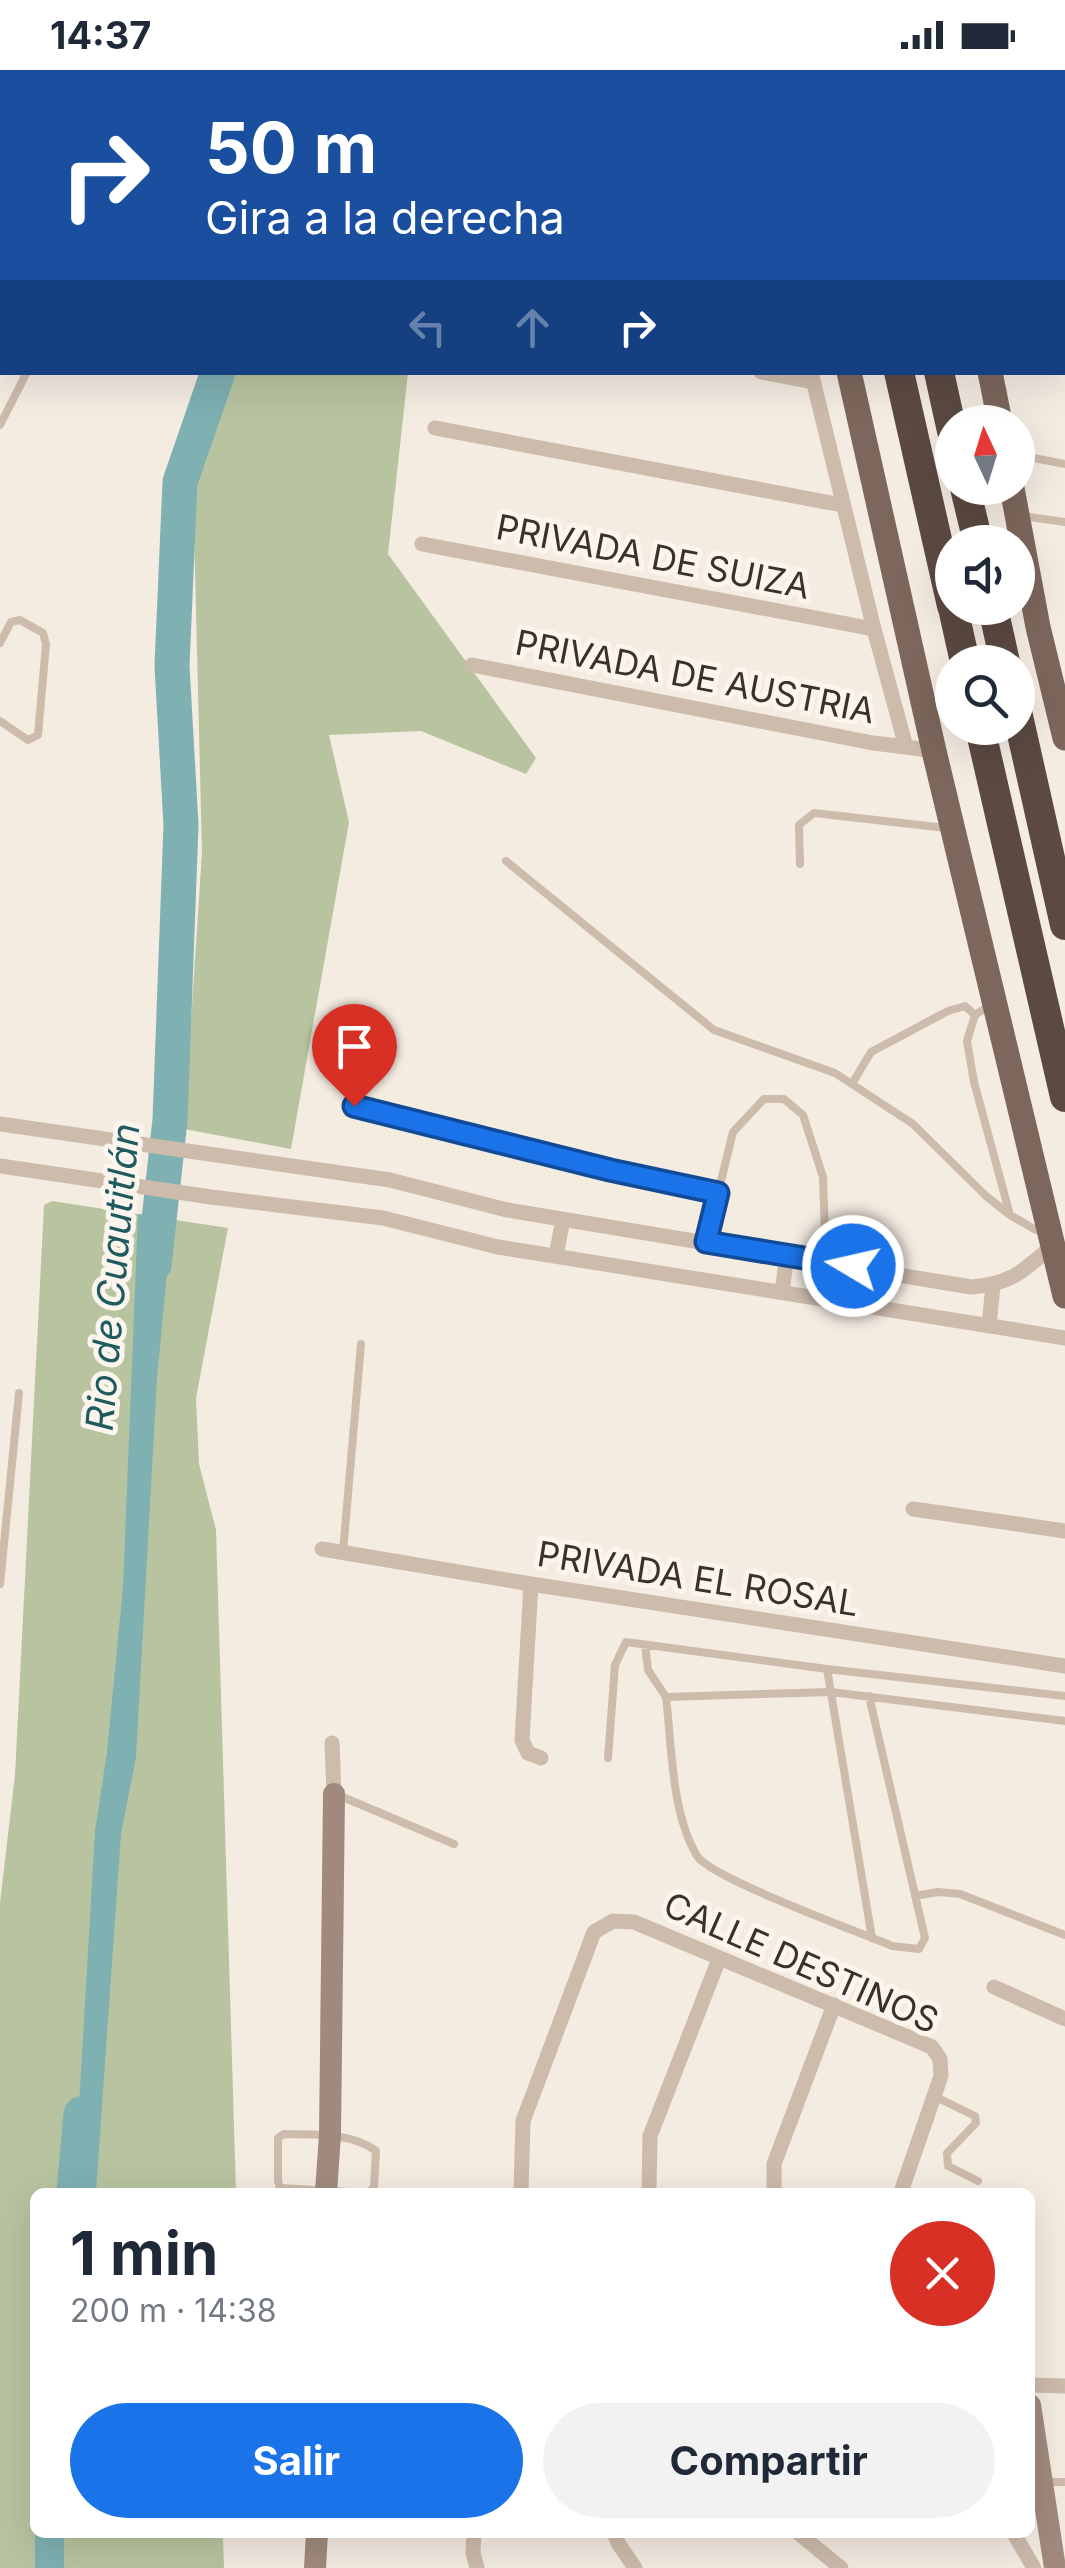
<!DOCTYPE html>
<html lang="es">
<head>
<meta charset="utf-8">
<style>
  :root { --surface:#fff; --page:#f2f2f3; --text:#1f2937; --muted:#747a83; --accent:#1a73e8 }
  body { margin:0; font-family:Inter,sans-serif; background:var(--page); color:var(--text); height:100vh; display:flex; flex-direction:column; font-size:38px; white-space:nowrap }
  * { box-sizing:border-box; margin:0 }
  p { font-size:32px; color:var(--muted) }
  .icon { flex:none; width:55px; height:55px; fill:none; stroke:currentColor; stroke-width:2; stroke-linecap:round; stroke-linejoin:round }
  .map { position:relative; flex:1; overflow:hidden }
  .sheet { position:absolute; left:30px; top:2118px; width:1005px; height:350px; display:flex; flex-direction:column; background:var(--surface); border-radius:15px; box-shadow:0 10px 40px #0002 }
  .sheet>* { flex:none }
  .banner { position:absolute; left:0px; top:0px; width:1065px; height:305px; box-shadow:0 10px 40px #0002; background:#1a4fa0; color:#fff; overflow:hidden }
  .needle { width:65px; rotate:356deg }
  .buttons { position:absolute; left:935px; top:335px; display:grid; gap:20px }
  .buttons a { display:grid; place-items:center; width:100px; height:100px; border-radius:50%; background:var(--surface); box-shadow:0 10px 40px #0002; font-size:50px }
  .pin { position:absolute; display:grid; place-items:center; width:85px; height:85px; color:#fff; margin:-102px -42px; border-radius:50% 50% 50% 0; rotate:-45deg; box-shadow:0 0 10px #0007 }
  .pin .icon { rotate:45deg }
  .me { position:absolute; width:110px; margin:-55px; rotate:279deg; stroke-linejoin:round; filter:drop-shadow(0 0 8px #0008) }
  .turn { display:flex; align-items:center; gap:35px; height:210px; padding:0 40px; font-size:45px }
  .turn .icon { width:130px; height:130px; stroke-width:2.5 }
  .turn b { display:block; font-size:70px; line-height:85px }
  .lanes { display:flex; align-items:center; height:95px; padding:0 40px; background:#0003; justify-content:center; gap:50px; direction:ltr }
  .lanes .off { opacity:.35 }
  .round { display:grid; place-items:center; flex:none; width:105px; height:105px; border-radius:52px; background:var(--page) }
  .overview { display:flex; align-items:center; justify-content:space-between; height:170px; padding:0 40px }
  h1 { font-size:60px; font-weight:700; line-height:75px }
  .cta { display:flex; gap:20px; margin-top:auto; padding:20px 40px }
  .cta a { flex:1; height:115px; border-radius:60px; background:var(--accent); color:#fff; font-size:40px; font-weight:700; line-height:115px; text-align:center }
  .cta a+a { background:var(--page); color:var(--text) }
  .status { display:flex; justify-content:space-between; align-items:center; height:70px; padding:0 50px; background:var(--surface); direction:ltr }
  .status svg { height:28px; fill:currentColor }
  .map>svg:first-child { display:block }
</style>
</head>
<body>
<div class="status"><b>14:37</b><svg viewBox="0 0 49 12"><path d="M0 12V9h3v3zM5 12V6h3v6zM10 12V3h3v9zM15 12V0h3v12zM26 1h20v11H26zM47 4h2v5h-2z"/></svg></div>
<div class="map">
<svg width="1065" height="2498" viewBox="0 0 1065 2498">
  <rect width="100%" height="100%" fill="#f4ebe1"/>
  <path fill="#b8c4a0" d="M 235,303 L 408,303 L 388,484 L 536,688 L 526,704 L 421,661 L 329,665 L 349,752 L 291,1079 L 184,1059 L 202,782 L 193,420 Z
    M 52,1131 L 228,1158 L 196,1328 L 199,1394 L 216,1460 L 236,2122 L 35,2122 L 35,2462 L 223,2463 L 224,2498 L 0,2498 L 0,1833 L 15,1705 L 44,1135 Z"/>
  <path fill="#7fb0b2" d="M 138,1144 L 172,1150 L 157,1308 L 136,1687 L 121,1764 L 96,2122 L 74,2122 L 95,1761 L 107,1682 L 123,1517 Z
    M 35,2463 L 64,2463 L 64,2498 L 35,2498 Z"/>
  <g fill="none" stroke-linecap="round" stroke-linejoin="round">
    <path stroke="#7fb0b2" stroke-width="35" d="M 246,2 L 246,0
      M 154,1195 L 170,1050 L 181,755 L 172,596 L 180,412 L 218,302
      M 74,2122 L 81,2044"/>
    <path stroke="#cdbbac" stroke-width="8" d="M 0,106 L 2,108
      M 0,355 L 27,302
      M 1018,385 L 1065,394
      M 1022,446 L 1065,452
      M 0,573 L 11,552 L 20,550 L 43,563 L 46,574 L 38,665 L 28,670 L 0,651
      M 506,791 L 714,960 L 835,1003 L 913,1054 L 986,1126 L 1010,1145
      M 800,794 L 799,755 L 814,743 L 946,758
      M 990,935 L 975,945 L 967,971 L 974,1012 L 1010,1145 L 1036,1160 L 1046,1162
      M 852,1014 L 871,982 L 948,941 L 965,936 L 975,945
      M 354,1036 L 610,1100 L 718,1123
      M 706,1172 L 733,1062 L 764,1029 L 784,1029 L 803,1045 L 823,1107 L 826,1191
      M 343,1482 L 361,1274
      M 0,1514 L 19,1323
      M 645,1575 L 648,1600 L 666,1627
      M 827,1599 L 872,1868
      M 869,1626 L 925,1868 L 919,1879 L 892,1876 C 859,1862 711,1808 697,1786 C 671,1742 672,1677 666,1627 L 831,1622 L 1065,1651
      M 608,1688 L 615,1595 L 626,1572 L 827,1599 L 1065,1626
      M 338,1725 L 454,1774
      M 915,1826 L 938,1822 L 960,1824 L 1065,1865
      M 936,2027 L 975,2046 L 976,2053 L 947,2083 L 948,2096 L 978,2111
      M 350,2122 L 280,2118 L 278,2111 L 278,2068 L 284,2064 C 314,2065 351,2062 376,2081 L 374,2117 L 369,2122
      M 1047,2412 L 1065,2412"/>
    <path stroke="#cdbbac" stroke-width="15" d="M 745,0 L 745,2
      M 1062,212 L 1065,213
      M 1062,255 L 1065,256
      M 761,302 L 813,312
      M 811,302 L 874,559 L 906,677 L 934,681
      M 435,358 L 842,435
      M 422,474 L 874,559
      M 472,595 L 873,673 L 906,677
      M 0,1054 L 390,1110 L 507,1140 L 971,1217 C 1011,1214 1024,1201 1052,1176
      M 0,1096 L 211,1127 L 383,1148 L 498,1177 L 1065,1268
      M 556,1186 L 563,1149
      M 782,1221 L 787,1186
      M 848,1233 L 853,1196
      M 989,1256 L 993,1215
      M 913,1439 L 1065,1461
      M 322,1479 L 531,1514 L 1065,1596
      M 531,1514 L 522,1670 L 528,1683 L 541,1688
      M 332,1673 L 334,1724
      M 994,1917 L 1065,1949
      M 521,2122 L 523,2051 L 594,1862 L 613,1851 L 634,1852 L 932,1977 L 940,1989 L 941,2006 L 901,2122
      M 649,2122 L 650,2066 L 719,1889
      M 774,2122 L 774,2094 L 834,1935
      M 1030,2315 L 1065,2316
      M 474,2462 L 473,2483 L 477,2498
      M 614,2462 L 618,2473 L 635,2498
      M 797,2462 L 841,2498
      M 1013,2462 L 1034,2498"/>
    <path stroke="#a18a7d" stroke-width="22" d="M 326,2122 L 330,2065 L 334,1724
      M 1030,2335 L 1055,2498
      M 315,2498 L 317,2462"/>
    <path stroke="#7d675c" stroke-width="25" d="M 781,0 L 782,2
      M 920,0 L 920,2
      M 849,302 L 934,681 L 1065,1226
      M 990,302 L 1000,352
      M 1012,418 L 1038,557 L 1065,668"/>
    <path stroke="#5c4a42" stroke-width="30" d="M 830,0 L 830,2
      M 870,0 L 871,2
      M 899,302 L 952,536
      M 939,302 L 952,361
      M 965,418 L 978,472
      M 953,538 L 965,592
      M 993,538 L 1005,592
      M 1018,646 L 1065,855
      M 980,658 L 1065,1027"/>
  </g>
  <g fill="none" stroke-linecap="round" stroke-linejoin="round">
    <defs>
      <path id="route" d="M 354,1036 L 610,1100 L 718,1123 L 706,1172 L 853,1196"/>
    </defs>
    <use href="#route" stroke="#114b97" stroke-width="25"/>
    <use href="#route" stroke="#1a73e8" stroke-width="18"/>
  </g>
  <g text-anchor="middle" stroke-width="10" stroke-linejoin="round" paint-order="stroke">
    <g font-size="35" fill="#3b302b" stroke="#fbf5ee">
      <text transform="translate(653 487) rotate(11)" y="12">PRIVADA DE SUIZA</text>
      <text transform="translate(695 607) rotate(11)" y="12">PRIVADA DE AUSTRIA</text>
      <text transform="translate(698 1509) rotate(9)" y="12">PRIVADA EL ROSAL</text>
      <text transform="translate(801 1893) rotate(24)" y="12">CALLE DESTINOS</text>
    </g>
    <g font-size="38" font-style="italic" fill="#1f5a5e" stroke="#fbf5ee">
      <text transform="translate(113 1207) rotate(-85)" y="13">Rio de Cuautitlán</text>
    </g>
  </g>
</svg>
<div class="buttons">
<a><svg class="needle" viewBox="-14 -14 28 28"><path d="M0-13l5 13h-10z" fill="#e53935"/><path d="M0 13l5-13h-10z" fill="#747a83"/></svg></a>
<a><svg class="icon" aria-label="sound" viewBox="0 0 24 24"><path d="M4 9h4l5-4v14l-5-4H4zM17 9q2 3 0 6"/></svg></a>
<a><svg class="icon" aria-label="search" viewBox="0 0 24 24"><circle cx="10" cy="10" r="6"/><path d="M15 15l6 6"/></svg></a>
</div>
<div class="pin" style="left:354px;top:1036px;background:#d93025"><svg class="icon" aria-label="arrive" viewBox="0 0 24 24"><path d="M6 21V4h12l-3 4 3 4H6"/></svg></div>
<svg class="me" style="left:853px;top:1196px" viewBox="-20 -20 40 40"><circle r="17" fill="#1a73e8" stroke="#fff" stroke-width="3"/><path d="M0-11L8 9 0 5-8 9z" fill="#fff"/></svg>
<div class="banner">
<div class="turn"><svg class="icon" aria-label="right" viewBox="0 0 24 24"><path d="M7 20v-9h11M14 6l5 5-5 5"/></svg><div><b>50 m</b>Gira a la derecha</div></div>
<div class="lanes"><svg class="icon off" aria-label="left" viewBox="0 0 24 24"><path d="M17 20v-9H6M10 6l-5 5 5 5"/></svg><svg class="icon off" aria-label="ahead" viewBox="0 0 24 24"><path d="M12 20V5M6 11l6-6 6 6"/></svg><svg class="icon" aria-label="right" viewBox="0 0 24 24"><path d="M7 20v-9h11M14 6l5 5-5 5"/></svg></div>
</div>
<section class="sheet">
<div class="overview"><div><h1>1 min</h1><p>200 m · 14:38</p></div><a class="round" style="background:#d93025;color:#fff"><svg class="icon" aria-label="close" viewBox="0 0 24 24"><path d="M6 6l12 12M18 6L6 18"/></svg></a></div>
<div class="cta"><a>Salir</a><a>Compartir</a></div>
</section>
</div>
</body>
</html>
